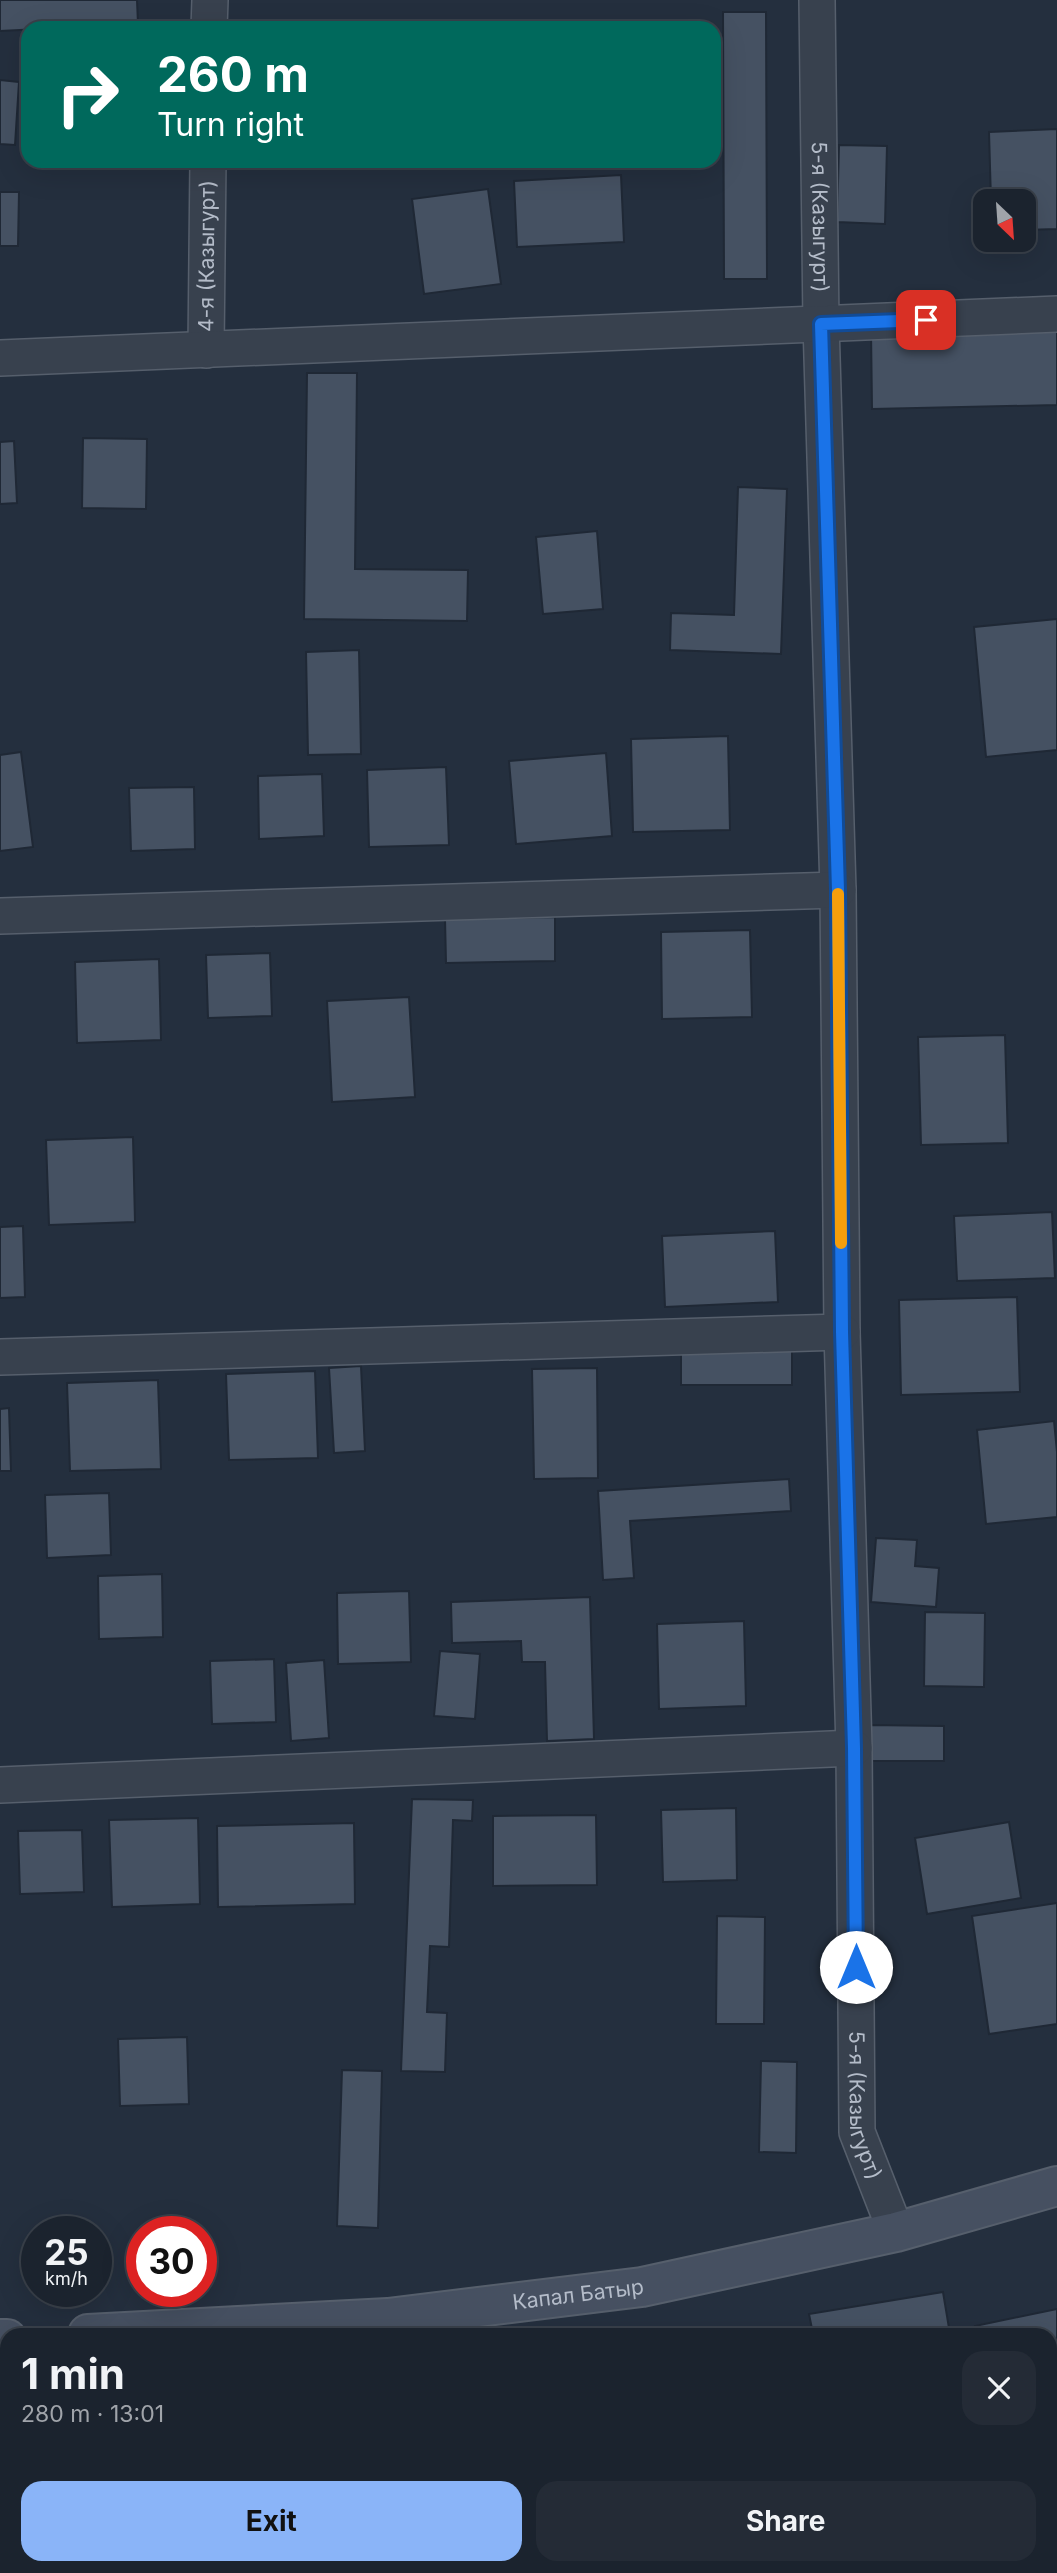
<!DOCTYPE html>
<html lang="en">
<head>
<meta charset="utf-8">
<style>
  :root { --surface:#1b232e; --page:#242b36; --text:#f1f3f6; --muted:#a0a4aa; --line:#39404a; --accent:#8ab4f8 }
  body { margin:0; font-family:Inter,sans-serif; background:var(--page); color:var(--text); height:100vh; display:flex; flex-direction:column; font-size:26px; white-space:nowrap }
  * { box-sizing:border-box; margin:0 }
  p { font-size:23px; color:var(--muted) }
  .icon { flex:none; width:38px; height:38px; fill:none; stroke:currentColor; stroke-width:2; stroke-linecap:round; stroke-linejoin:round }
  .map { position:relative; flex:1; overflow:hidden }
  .drawer { position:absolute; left:0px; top:2328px; width:1057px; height:247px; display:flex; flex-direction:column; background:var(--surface); border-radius:21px 21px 0 0; box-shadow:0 7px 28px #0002,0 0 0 2px var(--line) }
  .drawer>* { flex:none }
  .top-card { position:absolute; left:21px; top:21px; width:700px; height:147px; border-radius:21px; box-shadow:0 7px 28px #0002,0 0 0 2px var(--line); background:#00695c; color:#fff; overflow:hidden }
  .needle { width:46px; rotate:155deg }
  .fabs { position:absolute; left:973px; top:189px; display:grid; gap:14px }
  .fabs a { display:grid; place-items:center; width:63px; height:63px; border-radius:14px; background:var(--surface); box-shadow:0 7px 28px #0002,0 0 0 2px var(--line); font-size:35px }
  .speed { position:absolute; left:21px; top:2216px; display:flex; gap:14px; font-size:35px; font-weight:700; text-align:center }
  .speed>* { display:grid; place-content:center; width:91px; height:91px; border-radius:50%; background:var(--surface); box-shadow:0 7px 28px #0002,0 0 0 2px var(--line); line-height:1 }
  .speed small { font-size:18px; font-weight:400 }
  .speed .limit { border:10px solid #d22; background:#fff; color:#111 }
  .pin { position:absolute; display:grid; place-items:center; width:60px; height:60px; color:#fff; margin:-30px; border-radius:14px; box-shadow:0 4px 10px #0006 }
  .me { position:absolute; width:77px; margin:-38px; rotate:0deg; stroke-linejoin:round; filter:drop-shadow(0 0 5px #0008) }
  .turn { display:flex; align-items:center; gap:24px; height:147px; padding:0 21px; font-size:32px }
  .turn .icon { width:91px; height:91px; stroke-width:2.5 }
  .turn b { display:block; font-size:49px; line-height:60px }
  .round { display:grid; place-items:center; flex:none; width:74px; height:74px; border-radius:21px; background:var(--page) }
  .overview { display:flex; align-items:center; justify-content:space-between; height:119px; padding:0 21px }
  h1 { font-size:42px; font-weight:700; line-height:52px }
  .button { display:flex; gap:14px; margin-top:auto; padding:14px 21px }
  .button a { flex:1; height:80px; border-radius:21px; background:var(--accent); color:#111; font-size:28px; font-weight:700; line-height:80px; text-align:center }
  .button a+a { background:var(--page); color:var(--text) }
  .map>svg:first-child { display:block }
</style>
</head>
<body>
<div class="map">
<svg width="1057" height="2573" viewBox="0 0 1057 2573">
  <rect width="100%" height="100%" fill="#242f3e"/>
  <path fill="#455162" stroke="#1f2835" stroke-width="2" d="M 0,0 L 137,0 L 138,24 L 0,31 Z
    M 723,12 L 766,12 L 767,279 L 724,279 Z
    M 0,80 L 19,82 L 15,145 L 0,144 Z
    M 1057,129 L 1057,229 L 1024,230 L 1024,201 L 991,201 L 989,132 Z
    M 839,145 L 887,146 L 885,224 L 837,222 Z
    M 621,175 L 624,242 L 517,247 L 514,181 Z
    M 488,189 L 501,284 L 424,294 L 412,199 Z
    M 0,192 L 19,192 L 18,246 L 0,246 Z
    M 1057,328 L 1057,405 L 872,409 L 871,331 Z
    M 307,373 L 357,373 L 355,569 L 468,570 L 467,621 L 304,619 Z
    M 83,438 L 147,439 L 146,509 L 82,508 Z
    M 14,441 L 17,503 L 0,504 L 0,442 Z
    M 738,487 L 787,489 L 781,654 L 670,650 L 671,613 L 734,615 Z
    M 597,531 L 603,609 L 543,614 L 536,537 Z
    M 1057,619 L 1057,750 L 986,757 L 974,627 Z
    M 359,650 L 361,754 L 308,755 L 306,652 Z
    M 728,736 L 730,830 L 633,832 L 631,739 Z
    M 21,752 L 33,847 L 0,851 L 0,755 Z
    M 606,753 L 612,836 L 516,844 L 509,761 Z
    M 446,767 L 449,845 L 369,847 L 367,770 Z
    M 322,774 L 324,836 L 259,839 L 258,776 Z
    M 194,787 L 195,849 L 131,851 L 129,788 Z
    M 555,917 L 555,961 L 446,963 L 445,919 Z
    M 750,930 L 752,1017 L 662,1019 L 661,932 Z
    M 270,953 L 272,1016 L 208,1018 L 206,955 Z
    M 159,959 L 161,1040 L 77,1043 L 75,962 Z
    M 409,997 L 415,1097 L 332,1102 L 327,1001 Z
    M 1005,1035 L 1008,1143 L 921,1145 L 918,1037 Z
    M 133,1137 L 135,1222 L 49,1225 L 46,1140 Z
    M 1052,1212 L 1055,1278 L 957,1281 L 954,1216 Z
    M 23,1226 L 25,1297 L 0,1298 L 0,1227 Z
    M 775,1231 L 778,1302 L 665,1307 L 662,1236 Z
    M 1017,1297 L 1020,1392 L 901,1395 L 899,1300 Z
    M 792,1348 L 792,1385 L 681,1385 L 681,1349 Z
    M 361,1366 L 365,1451 L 334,1453 L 329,1368 Z
    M 597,1368 L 598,1478 L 534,1479 L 532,1369 Z
    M 315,1371 L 318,1458 L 229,1460 L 226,1374 Z
    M 158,1380 L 161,1469 L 70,1471 L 67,1383 Z
    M 9,1408 L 11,1471 L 0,1471 L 0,1409 Z
    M 1054,1421 L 1057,1452 L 1057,1517 L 986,1524 L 977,1430 Z
    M 789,1479 L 791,1511 L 630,1521 L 634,1578 L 603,1580 L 598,1491 Z
    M 109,1493 L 111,1555 L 47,1558 L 45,1495 Z
    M 876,1538 L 917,1540 L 915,1566 L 939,1568 L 936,1607 L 871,1602 Z
    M 162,1574 L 163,1637 L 99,1639 L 98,1576 Z
    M 409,1591 L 411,1662 L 338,1664 L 337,1593 Z
    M 590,1597 L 594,1739 L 547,1741 L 545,1662 L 522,1662 L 521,1641 L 452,1643 L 451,1602 Z
    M 925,1612 L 985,1613 L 984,1687 L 924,1686 Z
    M 744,1621 L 746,1706 L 659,1709 L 657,1624 Z
    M 440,1651 L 480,1654 L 475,1719 L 434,1716 Z
    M 274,1659 L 276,1722 L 212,1724 L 210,1661 Z
    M 324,1660 L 329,1738 L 291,1741 L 286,1663 Z
    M 869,1725 L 944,1726 L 944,1761 L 869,1761 Z
    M 412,1799 L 473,1800 L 472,1821 L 453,1820 L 449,1947 L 430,1946 L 427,2012 L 447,2013 L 445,2072 L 401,2071 Z
    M 736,1808 L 737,1880 L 663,1882 L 661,1810 Z
    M 596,1815 L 597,1885 L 493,1886 L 493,1816 Z
    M 198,1818 L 200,1904 L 112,1907 L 109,1820 Z
    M 1009,1822 L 1021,1898 L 927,1914 L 915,1838 Z
    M 354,1823 L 355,1904 L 218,1907 L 217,1826 Z
    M 82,1830 L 84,1892 L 20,1894 L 18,1831 Z
    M 1057,1903 L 1057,2024 L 989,2034 L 972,1916 Z
    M 717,1916 L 765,1917 L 764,2024 L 716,2024 Z
    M 187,2037 L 189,2104 L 120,2106 L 118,2039 Z
    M 761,2061 L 797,2062 L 796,2153 L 759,2152 Z
    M 342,2070 L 382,2071 L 378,2228 L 337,2226 Z
    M 943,2292 L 950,2334 L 813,2334 L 809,2314 Z
    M 1057,2309 L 1057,2405 L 1050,2406 L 1050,2334 L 976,2334 L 975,2326 Z
    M 1057,2537 L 1057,2573 L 1036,2573 L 1035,2567 L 1050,2567 L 1050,2539 Z
    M 937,2567 L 979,2567 L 980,2573 L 938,2573 Z"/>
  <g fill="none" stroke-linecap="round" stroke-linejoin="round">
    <defs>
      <g id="street">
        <path id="s1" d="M 817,0 L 821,324 L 838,890 L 842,1332 L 854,1748 L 857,2132 L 896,2232"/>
        <path d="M 209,28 L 210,0"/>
        <path id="s2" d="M 206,350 L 208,161"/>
        <path d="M 0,358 L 1057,314"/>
        <path d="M 0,916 L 838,890"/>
        <path d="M 0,1357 L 842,1332"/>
        <path d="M 0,1785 L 854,1748"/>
        <path d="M 1050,2495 L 1057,2493"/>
        <path d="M 731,2573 L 755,2567"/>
      </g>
      <g id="secondary">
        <path id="s3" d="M 88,2334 L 388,2318 L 642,2287 L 896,2232 L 1057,2186"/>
        <path d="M 0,2339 L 7,2339"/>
      </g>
    </defs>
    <use href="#street" stroke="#565f6c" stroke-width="38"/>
    <use href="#secondary" stroke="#565f6c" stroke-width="42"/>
    <use href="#street" stroke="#38414e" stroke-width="35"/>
    <use href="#secondary" stroke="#465061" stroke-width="38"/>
  </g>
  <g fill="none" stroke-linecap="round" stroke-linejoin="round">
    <defs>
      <path id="route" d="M 856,1967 L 854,1748 L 842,1332 L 838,890 L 821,324 L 926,320"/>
    </defs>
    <use href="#route" stroke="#114b97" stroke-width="18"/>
    <use href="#route" stroke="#1a73e8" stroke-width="12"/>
    <path stroke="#f59e0b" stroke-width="12" d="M 838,894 L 841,1243"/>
  </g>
  <g text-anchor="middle" stroke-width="7" stroke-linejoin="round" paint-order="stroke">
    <g font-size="21" fill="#b4bcc9" stroke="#1d2633">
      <text dy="7" stroke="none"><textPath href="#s1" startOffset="217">5-я (Казыгурт)</textPath></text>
      <text dy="7" stroke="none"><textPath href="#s2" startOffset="94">4-я (Казыгурт)</textPath></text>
      <text dy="7" stroke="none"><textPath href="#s1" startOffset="2107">5-я (Казыгурт)</textPath></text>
      <text dy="7" stroke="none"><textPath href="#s3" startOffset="492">Капал Батыр</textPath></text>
    </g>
  </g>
</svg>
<div class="fabs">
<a><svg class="needle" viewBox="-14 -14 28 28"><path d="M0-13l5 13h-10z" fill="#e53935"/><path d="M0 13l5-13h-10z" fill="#a0a4aa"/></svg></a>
</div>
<div class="speed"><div>25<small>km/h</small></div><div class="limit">30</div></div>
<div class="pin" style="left:926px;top:320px;background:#d93025"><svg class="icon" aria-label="arrive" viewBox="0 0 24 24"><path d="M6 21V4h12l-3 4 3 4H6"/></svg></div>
<svg class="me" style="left:856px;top:1967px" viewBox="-20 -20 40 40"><circle r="19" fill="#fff"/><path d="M0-13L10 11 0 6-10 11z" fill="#1a73e8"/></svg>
<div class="top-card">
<div class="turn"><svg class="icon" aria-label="right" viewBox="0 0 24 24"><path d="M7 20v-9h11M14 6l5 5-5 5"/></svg><div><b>260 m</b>Turn right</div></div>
</div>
<section class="drawer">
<div class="overview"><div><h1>1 min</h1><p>280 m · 13:01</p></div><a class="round"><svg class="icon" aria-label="close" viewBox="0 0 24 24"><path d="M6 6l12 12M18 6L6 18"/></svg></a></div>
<div class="button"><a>Exit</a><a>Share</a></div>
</section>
</div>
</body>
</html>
